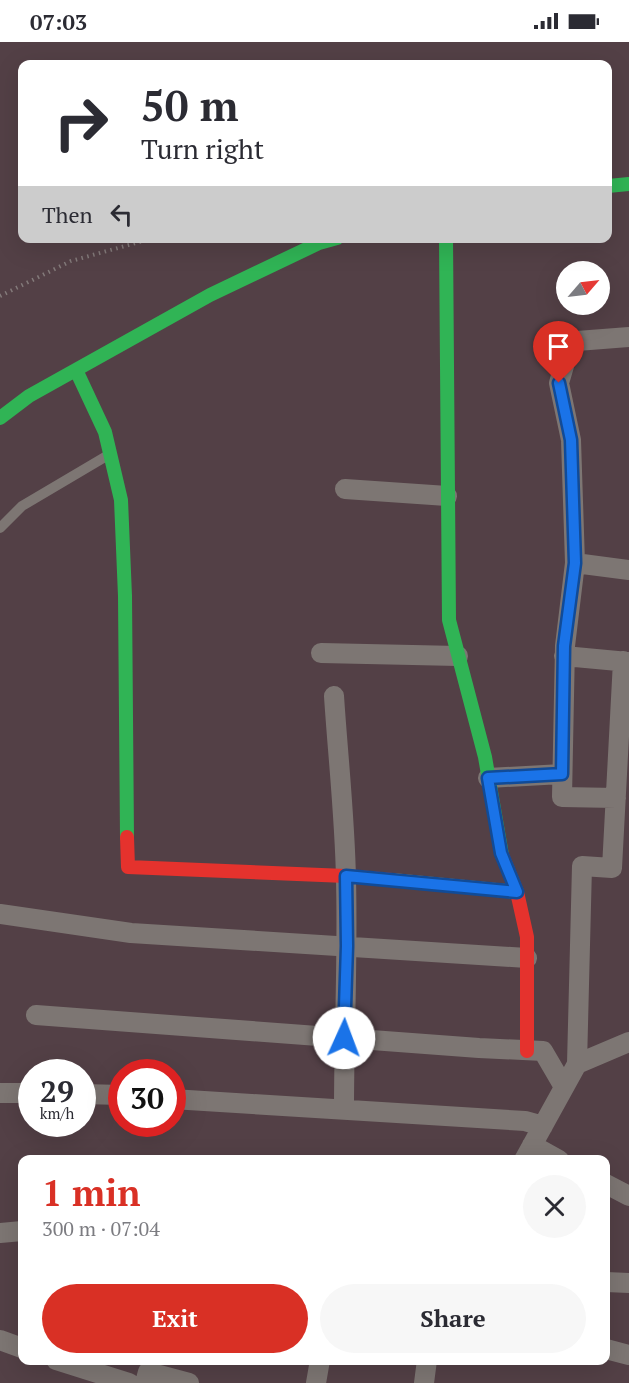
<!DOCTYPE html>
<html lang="en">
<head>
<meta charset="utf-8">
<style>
  :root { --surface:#fff; --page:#f7f7f7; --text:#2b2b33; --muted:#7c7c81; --accent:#d93025 }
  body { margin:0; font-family:"PT Serif",serif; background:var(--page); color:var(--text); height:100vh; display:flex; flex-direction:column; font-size:22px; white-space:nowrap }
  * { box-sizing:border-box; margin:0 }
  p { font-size:20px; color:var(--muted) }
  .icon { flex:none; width:33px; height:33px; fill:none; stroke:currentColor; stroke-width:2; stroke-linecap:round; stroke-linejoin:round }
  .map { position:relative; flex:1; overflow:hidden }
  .side { position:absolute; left:18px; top:1113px; width:592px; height:210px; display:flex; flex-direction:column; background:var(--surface); border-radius:12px; box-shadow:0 6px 24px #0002 }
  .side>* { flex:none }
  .guide { position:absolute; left:18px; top:18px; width:594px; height:183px; border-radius:12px; box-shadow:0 6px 24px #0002; background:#fff; color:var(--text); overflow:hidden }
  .needle { width:39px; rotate:62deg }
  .tools { position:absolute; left:556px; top:219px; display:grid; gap:12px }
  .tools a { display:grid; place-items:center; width:54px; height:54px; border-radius:50%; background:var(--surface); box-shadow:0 6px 24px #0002; font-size:30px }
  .speed { position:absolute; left:18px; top:1017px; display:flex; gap:12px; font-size:30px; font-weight:700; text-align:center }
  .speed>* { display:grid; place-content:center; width:78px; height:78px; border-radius:50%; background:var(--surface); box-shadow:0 6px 24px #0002; line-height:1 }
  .speed small { font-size:15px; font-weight:400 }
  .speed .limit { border:9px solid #d22; background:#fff; color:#111 }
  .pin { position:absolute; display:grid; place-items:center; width:51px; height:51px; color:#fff; margin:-62px -26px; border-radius:50% 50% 50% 0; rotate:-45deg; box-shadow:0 0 6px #0007 }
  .pin .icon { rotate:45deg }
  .me { position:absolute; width:66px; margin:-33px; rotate:2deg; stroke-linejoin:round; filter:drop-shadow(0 0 4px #0008) }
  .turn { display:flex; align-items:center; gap:21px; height:126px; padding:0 24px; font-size:27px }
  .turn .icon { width:78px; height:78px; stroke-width:2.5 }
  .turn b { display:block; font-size:42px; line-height:51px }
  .then { display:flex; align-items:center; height:57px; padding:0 24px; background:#0003; gap:12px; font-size:22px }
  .round { display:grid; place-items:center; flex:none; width:63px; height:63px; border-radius:32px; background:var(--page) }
  .head { display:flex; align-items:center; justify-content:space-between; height:102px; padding:0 24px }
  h1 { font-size:36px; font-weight:600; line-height:45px; color:var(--accent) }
  .primary-button { display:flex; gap:12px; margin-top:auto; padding:12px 24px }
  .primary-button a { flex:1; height:69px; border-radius:36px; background:var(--accent); color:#fff; font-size:24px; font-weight:600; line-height:69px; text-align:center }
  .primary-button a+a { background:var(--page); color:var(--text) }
  .status { display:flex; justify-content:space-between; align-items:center; height:42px; padding:0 30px; background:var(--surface); direction:ltr }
  .status svg { height:16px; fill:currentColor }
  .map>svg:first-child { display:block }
</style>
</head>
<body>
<div class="status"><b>07:03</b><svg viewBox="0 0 49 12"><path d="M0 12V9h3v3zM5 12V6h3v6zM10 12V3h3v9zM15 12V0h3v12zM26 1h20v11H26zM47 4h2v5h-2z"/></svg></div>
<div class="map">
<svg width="629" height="1341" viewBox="0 0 629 1341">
  <rect width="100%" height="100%" fill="#534046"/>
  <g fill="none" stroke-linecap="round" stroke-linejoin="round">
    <path stroke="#837a7a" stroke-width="4" stroke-dasharray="1.5 4.5" stroke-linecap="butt" d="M 0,254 L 71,219 L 154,196"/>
    <path stroke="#7d7673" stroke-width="10" d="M 0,486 L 22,464 L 110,412"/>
    <path stroke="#7d7673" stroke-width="20" d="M 345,447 L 447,454
      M 575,521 L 629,528
      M 321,611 L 458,614
      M 564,614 L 629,620
      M 334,654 C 338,715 345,777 346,838 C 348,914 344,991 344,1067
      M 488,736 L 562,732
      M 616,756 L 562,755 L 565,604 L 575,521 L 571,398 L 559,341 L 566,317 L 564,300 L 629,295
      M 0,872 L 131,891 L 527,916
      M 36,973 L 479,1006 L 543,1009 L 564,1045
      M 577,1022 L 582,824 L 612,826 L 623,619
      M 0,1051 L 32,1051
      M 82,1052 L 122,1053
      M 172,1057 L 525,1079 L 543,1084
      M 532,1103 L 559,1118
      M 524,1118 L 577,1022 L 629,1000
      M 606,1142 L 629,1154
      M 0,1191 L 22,1189
      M 606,1240 L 629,1241
      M 0,1298 L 22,1306
      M 606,1307 L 629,1313
      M 56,1318 L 129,1341
      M 145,1341 L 148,1330 L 189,1341
      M 316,1341 L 320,1318
      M 424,1341 L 427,1318"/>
    <path stroke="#30b455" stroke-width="14" d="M 608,144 L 629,142
      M 446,196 L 449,578 L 485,715 L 502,813
      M 76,328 L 105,390 L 121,458 L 125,554 L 127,795
      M 0,376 L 29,354 L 210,253 L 319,201 L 337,196"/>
    <path stroke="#ff9f0a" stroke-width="14" d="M 392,838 L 517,850"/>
    <path stroke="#e5322d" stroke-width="14" d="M 127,795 L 128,825 L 346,834 L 392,838
      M 502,813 L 517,850 L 527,895 L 527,1009"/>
  </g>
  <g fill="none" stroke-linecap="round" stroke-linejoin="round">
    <defs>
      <path id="route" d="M 344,996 L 347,904 L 346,834 L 517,850 L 501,811 L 488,736 L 562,732 L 564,604 L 575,521 L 571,398 L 559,341"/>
    </defs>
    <use href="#route" stroke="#114b97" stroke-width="15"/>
    <use href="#route" stroke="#1a73e8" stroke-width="10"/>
  </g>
</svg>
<div class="tools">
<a><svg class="needle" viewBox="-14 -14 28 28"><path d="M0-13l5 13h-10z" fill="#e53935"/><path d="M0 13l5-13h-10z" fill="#7c7c81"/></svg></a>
</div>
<div class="speed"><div>29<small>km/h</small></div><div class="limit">30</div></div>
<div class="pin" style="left:559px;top:341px;background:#d93025"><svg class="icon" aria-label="arrive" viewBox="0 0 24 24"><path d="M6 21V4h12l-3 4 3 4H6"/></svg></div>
<svg class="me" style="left:344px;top:996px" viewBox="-20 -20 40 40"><circle r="19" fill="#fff"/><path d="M0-13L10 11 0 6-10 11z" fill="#1a73e8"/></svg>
<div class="guide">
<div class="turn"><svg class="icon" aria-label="right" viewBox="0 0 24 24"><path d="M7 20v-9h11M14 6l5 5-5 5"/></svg><div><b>50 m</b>Turn right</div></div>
<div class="then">Then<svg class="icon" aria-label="left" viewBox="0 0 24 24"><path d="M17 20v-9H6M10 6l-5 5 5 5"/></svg></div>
</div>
<section class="side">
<div class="head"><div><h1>1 min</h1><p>300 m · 07:04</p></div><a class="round"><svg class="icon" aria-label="close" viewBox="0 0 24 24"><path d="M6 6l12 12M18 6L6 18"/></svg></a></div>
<div class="primary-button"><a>Exit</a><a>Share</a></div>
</section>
</div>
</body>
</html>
